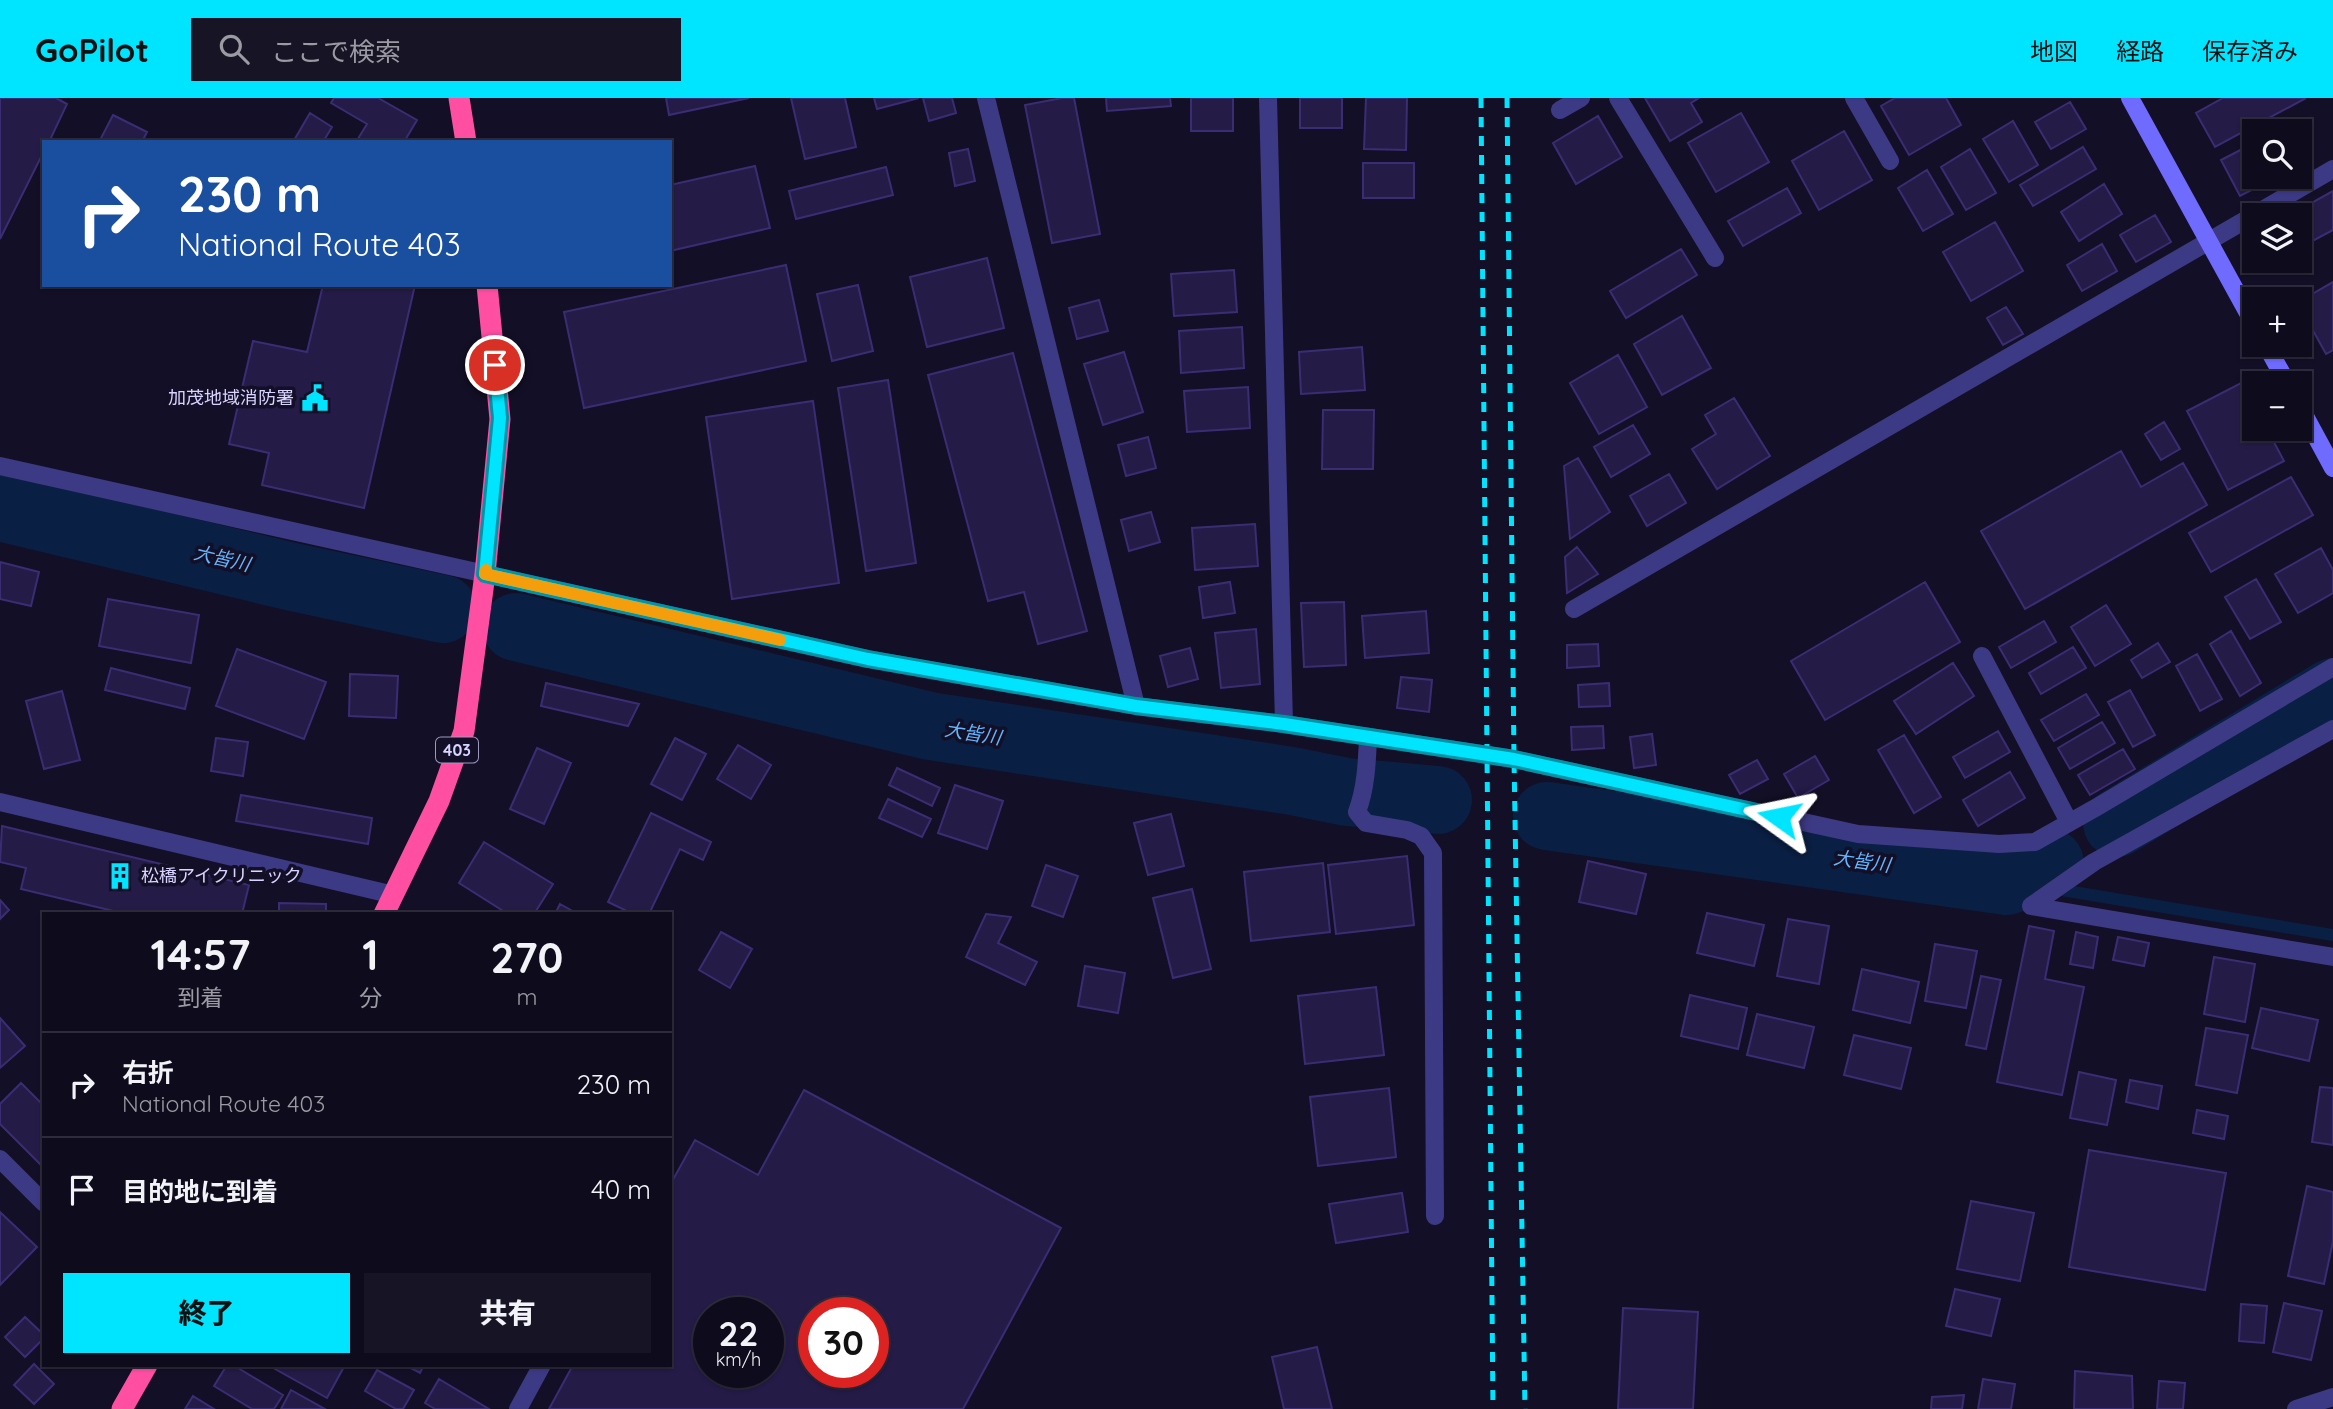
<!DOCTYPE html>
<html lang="ja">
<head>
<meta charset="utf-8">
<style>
  :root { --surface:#0e0b1c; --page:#171425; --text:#f1f3f6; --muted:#9b9ba3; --line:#2e2b3b; --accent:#00e5ff }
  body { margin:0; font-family:Quicksand,"Noto Sans JP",sans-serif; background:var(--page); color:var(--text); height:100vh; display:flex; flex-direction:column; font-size:26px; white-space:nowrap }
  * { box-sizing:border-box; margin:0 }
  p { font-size:23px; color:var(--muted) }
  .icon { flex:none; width:38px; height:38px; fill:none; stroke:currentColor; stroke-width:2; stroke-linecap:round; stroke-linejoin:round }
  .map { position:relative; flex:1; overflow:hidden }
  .drawer { position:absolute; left:42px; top:814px; width:630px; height:455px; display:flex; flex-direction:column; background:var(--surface); border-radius:0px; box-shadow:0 2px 5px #0004,0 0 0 2px var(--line) }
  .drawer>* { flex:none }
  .hud { position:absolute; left:42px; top:42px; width:630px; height:147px; border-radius:0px; box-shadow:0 2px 5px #0004,0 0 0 2px var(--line); background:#1a4fa0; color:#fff; overflow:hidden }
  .buttons { position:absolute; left:2242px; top:21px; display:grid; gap:14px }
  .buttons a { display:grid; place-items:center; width:70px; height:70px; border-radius:0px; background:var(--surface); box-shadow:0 2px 5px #0004,0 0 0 2px var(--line); font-size:35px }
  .speed { position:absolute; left:693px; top:1199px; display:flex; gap:14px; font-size:35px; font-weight:700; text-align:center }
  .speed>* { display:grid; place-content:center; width:91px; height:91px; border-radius:50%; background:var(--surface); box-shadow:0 2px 5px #0004,0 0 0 2px var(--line); line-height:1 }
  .speed small { font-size:18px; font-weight:400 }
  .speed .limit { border:10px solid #d22; background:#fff; color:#111 }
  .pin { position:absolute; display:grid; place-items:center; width:60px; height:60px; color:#fff; margin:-30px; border:4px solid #fff; border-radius:50%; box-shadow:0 2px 7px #0007 }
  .me { position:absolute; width:77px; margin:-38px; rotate:282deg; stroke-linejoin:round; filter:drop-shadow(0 0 5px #0008) }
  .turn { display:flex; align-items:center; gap:24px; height:147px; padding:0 21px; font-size:32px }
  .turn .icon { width:91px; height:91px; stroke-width:2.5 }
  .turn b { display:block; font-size:49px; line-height:60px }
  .eta { display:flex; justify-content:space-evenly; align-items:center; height:119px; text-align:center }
  .eta b { font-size:42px; font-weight:800; line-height:49px }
  .cta { display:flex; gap:14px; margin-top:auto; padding:14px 21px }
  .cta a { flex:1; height:80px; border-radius:0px; background:var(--accent); color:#111; font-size:28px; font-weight:800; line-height:80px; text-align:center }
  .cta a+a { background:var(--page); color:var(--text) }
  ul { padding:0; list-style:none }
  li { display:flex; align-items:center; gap:21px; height:105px; padding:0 21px; border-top:2px solid var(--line) }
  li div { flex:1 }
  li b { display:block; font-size:26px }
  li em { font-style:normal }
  header { display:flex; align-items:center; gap:42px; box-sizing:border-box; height:98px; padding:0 35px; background:var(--accent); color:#111 }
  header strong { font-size:33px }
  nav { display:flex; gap:38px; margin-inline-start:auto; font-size:24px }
  .search { width:490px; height:63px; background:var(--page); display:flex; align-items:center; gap:18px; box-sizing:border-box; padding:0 24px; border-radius:0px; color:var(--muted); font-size:26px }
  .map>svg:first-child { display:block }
</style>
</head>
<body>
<header>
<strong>GoPilot</strong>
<div class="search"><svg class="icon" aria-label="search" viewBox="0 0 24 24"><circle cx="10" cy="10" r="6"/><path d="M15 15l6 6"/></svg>ここで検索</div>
<nav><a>地図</a><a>経路</a><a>保存済み</a></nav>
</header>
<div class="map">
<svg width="2333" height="1311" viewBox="0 0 2333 1311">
  <rect width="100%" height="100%" fill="#130f26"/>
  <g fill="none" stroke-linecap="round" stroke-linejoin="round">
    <path stroke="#0a1f44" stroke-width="12" d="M 2007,783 L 2333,837"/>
    <path stroke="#0a1f44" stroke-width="68" d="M 0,409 L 293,479 L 443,511
      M 516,529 L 930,628 L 1292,683 L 1347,694 L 1438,702
      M 1547,718 L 2007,783 L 2050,765
      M 2117,725 L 2333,594"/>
  </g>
  <path fill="#241b47" stroke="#3b2d73" stroke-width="2" fill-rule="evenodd" d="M 0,0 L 56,0 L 67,6 L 49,44 L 44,44 L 44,53 L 0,141 Z
    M 334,0 L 378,0 L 417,22 L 404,44 L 356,44 L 367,26 L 331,5 Z
    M 666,0 L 749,0 L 669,17 Z
    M 791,0 L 845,0 L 856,49 L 805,61 Z
    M 874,0 L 919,0 L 877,11 Z
    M 923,0 L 952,0 L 956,15 L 929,23 Z
    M 1062,0 L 1074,0 L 1100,136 L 1052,145 L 1025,7 Z
    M 1106,0 L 1170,0 L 1171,8 L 1107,13 Z
    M 1191,0 L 1233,0 L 1233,33 L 1191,33 Z
    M 1300,0 L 1342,0 L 1342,30 L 1300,30 Z
    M 1366,0 L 1407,0 L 1406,52 L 1364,51 Z
    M 1645,0 L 1699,0 L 1691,5 L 1702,24 L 1670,43 Z
    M 1895,0 L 1946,0 L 1961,27 L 1909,57 L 1881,8 Z
    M 2223,0 L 2306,0 L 2215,49 L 2196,15 Z
    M 2070,4 L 2086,31 L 2051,51 L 2035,24 Z
    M 310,15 L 332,29 L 323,44 L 293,44 Z
    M 1741,15 L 1769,64 L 1716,94 L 1688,45 Z
    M 113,17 L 147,34 L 142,44 L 99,44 Z
    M 1598,18 L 1622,59 L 1576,86 L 1553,45 Z
    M 2013,23 L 2038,67 L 2009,84 L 1983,41 Z
    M 2293,24 L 2298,33 L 2276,33 Z
    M 1844,33 L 1872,82 L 1819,112 L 1792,63 Z
    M 2300,36 L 2312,61 L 2300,67 Z
    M 2254,45 L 2254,79 L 2277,79 L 2240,98 L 2221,62 Z
    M 2083,49 L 2096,71 L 2033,108 L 2020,87 Z
    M 968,51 L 975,83 L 955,88 L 949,55 Z
    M 1970,51 L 1996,95 L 1966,112 L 1941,69 Z
    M 1363,65 L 1414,65 L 1414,100 L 1363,100 Z
    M 755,68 L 770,130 L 670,153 L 670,87 Z
    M 886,69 L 893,97 L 796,121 L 789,93 Z
    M 1927,72 L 1953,116 L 1923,133 L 1898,90 Z
    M 2104,86 L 2122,116 L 2079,143 L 2061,114 Z
    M 1787,90 L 1801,115 L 1743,148 L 1728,123 Z
    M 2333,93 L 2333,132 L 2305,147 L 2300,138 L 2300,117 L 2290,117 Z
    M 2155,117 L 2171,144 L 2136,164 L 2120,137 Z
    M 1995,124 L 2023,173 L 1971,203 L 1943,154 Z
    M 2102,146 L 2117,173 L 2082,193 L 2067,167 Z
    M 1681,151 L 1697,177 L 1626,220 L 1610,193 Z
    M 987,160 L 1004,230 L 927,249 L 910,179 Z
    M 786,167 L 806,263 L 584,310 L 564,214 Z
    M 1234,172 L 1237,214 L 1174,218 L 1171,176 Z
    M 2333,184 L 2333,252 L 2326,256 L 2300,209 L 2300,203 Z
    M 323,187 L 415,187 L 364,410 L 262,387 L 269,355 L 229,346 L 253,243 L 307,254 Z
    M 858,187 L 873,253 L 832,263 L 817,196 Z
    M 1099,202 L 1108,233 L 1077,241 L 1069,210 Z
    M 2006,209 L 2023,236 L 2003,247 L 1987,220 Z
    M 1682,218 L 1711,270 L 1662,297 L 1634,246 Z
    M 1242,229 L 1244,270 L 1181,275 L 1179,233 Z
    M 1362,249 L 1365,292 L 1301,296 L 1299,254 Z
    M 1124,254 L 1143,314 L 1103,327 L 1084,266 Z
    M 1013,255 L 1087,533 L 1038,546 L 1024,494 L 988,503 L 928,277 Z
    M 1618,257 L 1647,309 L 1599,336 L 1570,285 Z
    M 888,282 L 916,465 L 866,473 L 838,290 Z
    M 2243,284 L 2254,305 L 2254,331 L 2267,331 L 2284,363 L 2228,392 L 2187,313 Z
    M 1248,289 L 1250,330 L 1187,334 L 1184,293 Z
    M 1734,300 L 1770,358 L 1717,391 L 1692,351 L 1716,336 L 1705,317 Z
    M 813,303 L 839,485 L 732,501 L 706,319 Z
    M 1323,312 L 1374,312 L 1373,371 L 1322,371 Z
    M 2164,324 L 2180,351 L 2161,362 L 2145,336 Z
    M 1633,327 L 1650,356 L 1611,379 L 1594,349 Z
    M 1148,339 L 1156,370 L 1126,378 L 1118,347 Z
    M 2121,353 L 2141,389 L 2183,365 L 2207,407 L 2025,511 L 1981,433 Z
    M 1578,360 L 1610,414 L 1570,441 L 1564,368 Z
    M 1669,376 L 1686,405 L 1647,428 L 1630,398 Z
    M 2291,379 L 2313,417 L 2211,474 L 2189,435 Z
    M 1151,414 L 1160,444 L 1129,453 L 1121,422 Z
    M 1255,426 L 1258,468 L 1195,472 L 1192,430 Z
    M 1577,449 L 1598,476 L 1567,495 L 1565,459 Z
    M 2321,450 L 2333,472 L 2333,495 L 2298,515 L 2275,476 Z
    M 0,464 L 39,474 L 31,508 L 0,501 Z
    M 2256,481 L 2281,524 L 2250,541 L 2225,499 Z
    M 1230,484 L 1235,515 L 1203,520 L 1199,489 Z
    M 1925,484 L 1960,544 L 1825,622 L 1791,563 Z
    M 108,501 L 199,517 L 191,565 L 99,548 Z
    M 1344,504 L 1346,567 L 1304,569 L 1301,505 Z
    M 2106,507 L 2131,546 L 2095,568 L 2071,529 Z
    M 1426,513 L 1429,555 L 1365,560 L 1362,518 Z
    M 2044,523 L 2056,544 L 2011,570 L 1999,549 Z
    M 1256,531 L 1260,586 L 1221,590 L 1215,535 Z
    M 2231,533 L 2261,585 L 2240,598 L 2210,546 Z
    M 2158,545 L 2170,564 L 2142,580 L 2131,562 Z
    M 1598,546 L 1599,568 L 1567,570 L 1567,547 Z
    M 2073,549 L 2086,570 L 2041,596 L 2029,575 Z
    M 1190,550 L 1198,581 L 1168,589 L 1160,558 Z
    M 237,551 L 326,584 L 304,641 L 216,608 Z
    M 2197,556 L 2222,601 L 2200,613 L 2176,568 Z
    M 1953,565 L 1974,598 L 1916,636 L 1894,603 Z
    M 111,570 L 190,590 L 185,611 L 105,592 Z
    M 350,576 L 398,578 L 396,620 L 349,618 Z
    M 1401,579 L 1432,582 L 1429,614 L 1397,610 Z
    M 546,585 L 639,606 L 628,628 L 541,608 Z
    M 1609,585 L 1610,608 L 1579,609 L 1578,587 Z
    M 2130,592 L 2155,637 L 2133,649 L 2108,604 Z
    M 62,593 L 80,662 L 44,671 L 26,603 Z
    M 2086,596 L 2099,617 L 2054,643 L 2041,622 Z
    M 2102,624 L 2115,645 L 2070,671 L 2058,650 Z
    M 1603,628 L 1604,650 L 1572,652 L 1571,629 Z
    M 1998,633 L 2010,654 L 1965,680 L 1953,659 Z
    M 1652,636 L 1656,667 L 1634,670 L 1630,639 Z
    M 1904,637 L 1941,699 L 1914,715 L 1878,652 Z
    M 216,640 L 248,644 L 243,678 L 211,673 Z
    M 675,640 L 706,656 L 682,702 L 651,686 Z
    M 738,647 L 771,667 L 751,701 L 717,681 Z
    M 537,650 L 571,665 L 544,726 L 510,711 Z
    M 2123,651 L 2135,671 L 2090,697 L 2078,677 Z
    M 1815,658 L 1829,682 L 1798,700 L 1784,676 Z
    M 1757,662 L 1768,681 L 1740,696 L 1729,677 Z
    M 897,670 L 940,690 L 932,708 L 889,687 Z
    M 2010,674 L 2025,700 L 1978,728 L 1963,702 Z
    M 955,687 L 1003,703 L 987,751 L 938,735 Z
    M 241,697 L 372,720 L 368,746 L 236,723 Z
    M 888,701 L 931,721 L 922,739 L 879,720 Z
    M 651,715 L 711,744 L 703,762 L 680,751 L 649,816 L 633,816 L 608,804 Z
    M 1171,716 L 1184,768 L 1148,777 L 1134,725 Z
    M 2,728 L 249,787 L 242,816 L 126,816 L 21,791 L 26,770 L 0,764 Z
    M 484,744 L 553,786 L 534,816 L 508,816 L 459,785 Z
    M 1407,758 L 1414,827 L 1336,836 L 1328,767 Z
    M 1588,763 L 1646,776 L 1636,816 L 1579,804 Z
    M 1323,765 L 1330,834 L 1251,843 L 1244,774 Z
    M 1046,767 L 1078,778 L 1063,819 L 1032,808 Z
    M 1192,791 L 1211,871 L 1173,880 L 1153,800 Z
    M 0,802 L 9,812 L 0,821 Z
    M 279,805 L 326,806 L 326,816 L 279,816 Z
    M 560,806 L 578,816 L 555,816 Z
    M 1707,815 L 1764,827 L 1754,868 L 1697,855 Z
    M 986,816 L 1011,819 L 998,845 L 1037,864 L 1025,887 L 966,859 Z
    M 1788,821 L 1829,828 L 1819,886 L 1777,878 Z
    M 2029,828 L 2054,833 L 2045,881 L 2084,889 L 2062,997 L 1997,984 Z
    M 721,834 L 752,851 L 730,890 L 699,872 Z
    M 2076,834 L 2098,839 L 2093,870 L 2070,866 Z
    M 2118,839 L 2149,845 L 2144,868 L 2113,862 Z
    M 1935,846 L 1977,853 L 1966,910 L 1925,903 Z
    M 2214,859 L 2255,866 L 2245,924 L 2204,916 Z
    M 1085,868 L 1125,875 L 1118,915 L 1078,908 Z
    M 1862,871 L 1919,884 L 1910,925 L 1853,912 Z
    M 1981,878 L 2001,882 L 1986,951 L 1966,947 Z
    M 1376,889 L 1384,957 L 1305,966 L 1298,898 Z
    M 1690,897 L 1747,910 L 1738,951 L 1681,938 Z
    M 2261,910 L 2318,922 L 2309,963 L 2252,950 Z
    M 1757,916 L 1814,929 L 1804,970 L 1747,957 Z
    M 0,920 L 25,948 L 0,970 Z
    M 2206,930 L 2248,937 L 2237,995 L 2196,987 Z
    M 1854,937 L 1911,950 L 1901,991 L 1844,977 Z
    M 2079,974 L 2116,982 L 2107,1027 L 2070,1020 Z
    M 2130,982 L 2162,988 L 2158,1011 L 2126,1004 Z
    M 21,985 L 44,1008 L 44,1070 L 0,1026 L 0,1006 Z
    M 2320,989 L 2333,990 L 2333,1047 L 2312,1044 Z
    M 1389,990 L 1396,1059 L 1318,1068 L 1310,999 Z
    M 804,992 L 1061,1130 L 963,1311 L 549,1311 L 573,1267 L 670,1267 L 670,1087 L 695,1042 L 758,1077 ZM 709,1214 L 768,1214 L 768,1274 L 709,1274 ZM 814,1214 L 873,1214 L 873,1274 L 814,1274 Z
    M 2197,1012 L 2228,1018 L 2224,1041 L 2193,1035 Z
    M 2089,1052 L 2226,1075 L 2205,1192 L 2069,1169 Z
    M 2307,1088 L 2333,1094 L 2333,1143 L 2324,1186 L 2288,1178 Z
    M 1402,1095 L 1408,1134 L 1336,1145 L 1329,1106 Z
    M 1971,1103 L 2034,1115 L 2020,1183 L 1957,1171 Z
    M 0,1114 L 37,1149 L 0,1187 Z
    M 1955,1191 L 2000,1201 L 1991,1238 L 1946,1228 Z
    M 2284,1205 L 2322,1213 L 2311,1262 L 2273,1254 Z
    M 2241,1206 L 2267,1208 L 2264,1245 L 2239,1243 Z
    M 1623,1210 L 1698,1214 L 1693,1311 L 1618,1311 Z
    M 25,1219 L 44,1237 L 44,1240 L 25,1259 L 5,1239 Z
    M 1317,1249 L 1332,1311 L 1284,1311 L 1272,1259 Z
    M 34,1266 L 54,1286 L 34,1306 L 14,1287 Z
    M 227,1267 L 233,1267 L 283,1297 L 274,1311 L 252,1311 L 214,1288 Z
    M 268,1267 L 345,1267 L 327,1300 Z
    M 405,1267 L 424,1267 L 420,1275 Z
    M 377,1272 L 414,1292 L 403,1311 L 396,1311 L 365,1293 Z
    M 2075,1273 L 2132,1278 L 2133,1311 L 2074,1311 Z
    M 439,1281 L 489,1311 L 435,1311 L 425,1305 Z
    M 1983,1281 L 2015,1286 L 2011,1311 L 1978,1311 Z
    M 2159,1283 L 2185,1285 L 2183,1311 L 2157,1311 Z
    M 291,1292 L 325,1311 L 281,1311 Z
    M 1964,1297 L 1962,1311 L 1931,1311 L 1932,1299 Z
    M 193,1298 L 214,1311 L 185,1311 Z"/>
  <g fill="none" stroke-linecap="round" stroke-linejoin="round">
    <path stroke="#3d3a85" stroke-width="18" d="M 986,0 L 1136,608
      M 1268,0 L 1284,626
      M 1618,0 L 1715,160
      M 1854,0 L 1890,63
      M 1560,12 L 1581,0
      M 2254,117 L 2333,71
      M 0,368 L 868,561 L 1136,608 L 1284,626 L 1514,661 L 1858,736 L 1999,746 L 2035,744 L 2097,709 L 2333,569
      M 1574,511 L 2254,117
      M 1982,558 L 2069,724
      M 1368,640 C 1367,664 1366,690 1357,714 L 1366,725 L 1407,732 L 1421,738 L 1433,755 L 1435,1118
      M 0,704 L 394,797
      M 2031,808 L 2094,764 L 2333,631
      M 2031,808 L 2333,859
      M 0,1061 L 44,1105
      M 518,1311 L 542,1267
      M 2296,1311 L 2333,1299"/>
    <path stroke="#6f6bff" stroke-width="18" d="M 2130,0 L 2254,226
      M 2266,247 L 2287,285
      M 2300,309 L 2333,370"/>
    <path stroke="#ff4fa3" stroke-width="21" d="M 459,0 L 466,44
      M 384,816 L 439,703 L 464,633 L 485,476 L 500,321 L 487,187
      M 122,1311 L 147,1267"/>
    <path stroke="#00e5ff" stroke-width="5" stroke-dasharray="10 9" stroke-linecap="butt" d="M 1481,0 L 1493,1311
      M 1507,0 L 1514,661 L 1525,1311"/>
  </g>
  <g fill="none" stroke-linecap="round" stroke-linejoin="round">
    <defs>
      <path id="route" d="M 495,267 L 500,320 L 485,476 L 868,561 L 1136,608 L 1284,626 L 1514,661 L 1779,719"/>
    </defs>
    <use href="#route" stroke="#0095a6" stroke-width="18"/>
    <use href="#route" stroke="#00e5ff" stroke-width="12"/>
    <path stroke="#f59e0b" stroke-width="12" d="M 486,472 L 485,476 L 780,542"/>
  </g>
  <defs>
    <symbol id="civic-bare" viewBox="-9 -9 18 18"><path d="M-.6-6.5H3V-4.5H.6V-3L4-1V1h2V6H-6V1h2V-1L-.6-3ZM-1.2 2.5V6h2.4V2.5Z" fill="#00e5ff" stroke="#130f26" stroke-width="2.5" paint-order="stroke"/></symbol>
    <symbol id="building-bare" viewBox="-9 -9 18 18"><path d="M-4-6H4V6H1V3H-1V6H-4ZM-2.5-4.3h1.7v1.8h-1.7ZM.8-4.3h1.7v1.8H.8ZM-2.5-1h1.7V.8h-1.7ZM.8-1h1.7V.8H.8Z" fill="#00e5ff" stroke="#130f26" stroke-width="2.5" paint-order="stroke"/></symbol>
  </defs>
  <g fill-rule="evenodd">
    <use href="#civic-bare" x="296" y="281" width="38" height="38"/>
    <use href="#building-bare" x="101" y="759" width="38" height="38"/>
  </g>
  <g text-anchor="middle" stroke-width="7" stroke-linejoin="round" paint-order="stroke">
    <rect fill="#130f26" stroke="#9e99be" stroke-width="2" x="436" y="639.5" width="42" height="25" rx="5"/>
    <g font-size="16" font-weight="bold" fill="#d9d4ff">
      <text x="457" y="658">403</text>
    </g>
    <g font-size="18" fill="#d9d4ff" stroke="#130f26" text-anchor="end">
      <text x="294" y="306">加茂地域消防署</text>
      <text x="141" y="784" text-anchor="start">松橋アイクリニック</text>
    </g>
    <g font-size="19" font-style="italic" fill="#62b6ff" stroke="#130f26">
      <text transform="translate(222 460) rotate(13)" y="7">大皆川</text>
      <text transform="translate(973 635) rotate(9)" y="7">大皆川</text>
      <text transform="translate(1862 763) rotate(8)" y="7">大皆川</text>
    </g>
  </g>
</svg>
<div class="buttons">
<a><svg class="icon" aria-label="search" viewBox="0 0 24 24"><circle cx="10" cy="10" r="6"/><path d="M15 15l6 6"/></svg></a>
<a><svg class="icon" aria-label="layers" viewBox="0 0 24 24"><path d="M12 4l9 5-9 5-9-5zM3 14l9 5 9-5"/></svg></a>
<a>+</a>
<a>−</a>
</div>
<div class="speed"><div>22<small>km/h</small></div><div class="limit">30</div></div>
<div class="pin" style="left:495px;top:267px;background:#d93025"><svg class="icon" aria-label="arrive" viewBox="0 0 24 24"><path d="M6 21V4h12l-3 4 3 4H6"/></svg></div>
<svg class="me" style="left:1779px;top:719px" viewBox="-20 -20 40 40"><path d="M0-17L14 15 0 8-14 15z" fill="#00e5ff" stroke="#fff" stroke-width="4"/></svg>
<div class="hud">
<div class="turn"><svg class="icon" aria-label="right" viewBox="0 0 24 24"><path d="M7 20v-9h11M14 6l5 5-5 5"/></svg><div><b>230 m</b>National Route 403</div></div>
</div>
<section class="drawer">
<div class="eta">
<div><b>14:57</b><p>到着</p></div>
<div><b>1</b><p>分</p></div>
<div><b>270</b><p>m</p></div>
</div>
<ul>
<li><svg class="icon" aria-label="right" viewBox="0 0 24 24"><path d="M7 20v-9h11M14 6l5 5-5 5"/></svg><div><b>右折</b><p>National Route 403</p></div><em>230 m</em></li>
<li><svg class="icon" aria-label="arrive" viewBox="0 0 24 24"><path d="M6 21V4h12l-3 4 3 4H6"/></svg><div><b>目的地に到着</b></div><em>40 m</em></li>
</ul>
<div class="cta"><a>終了</a><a>共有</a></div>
</section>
</div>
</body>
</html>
